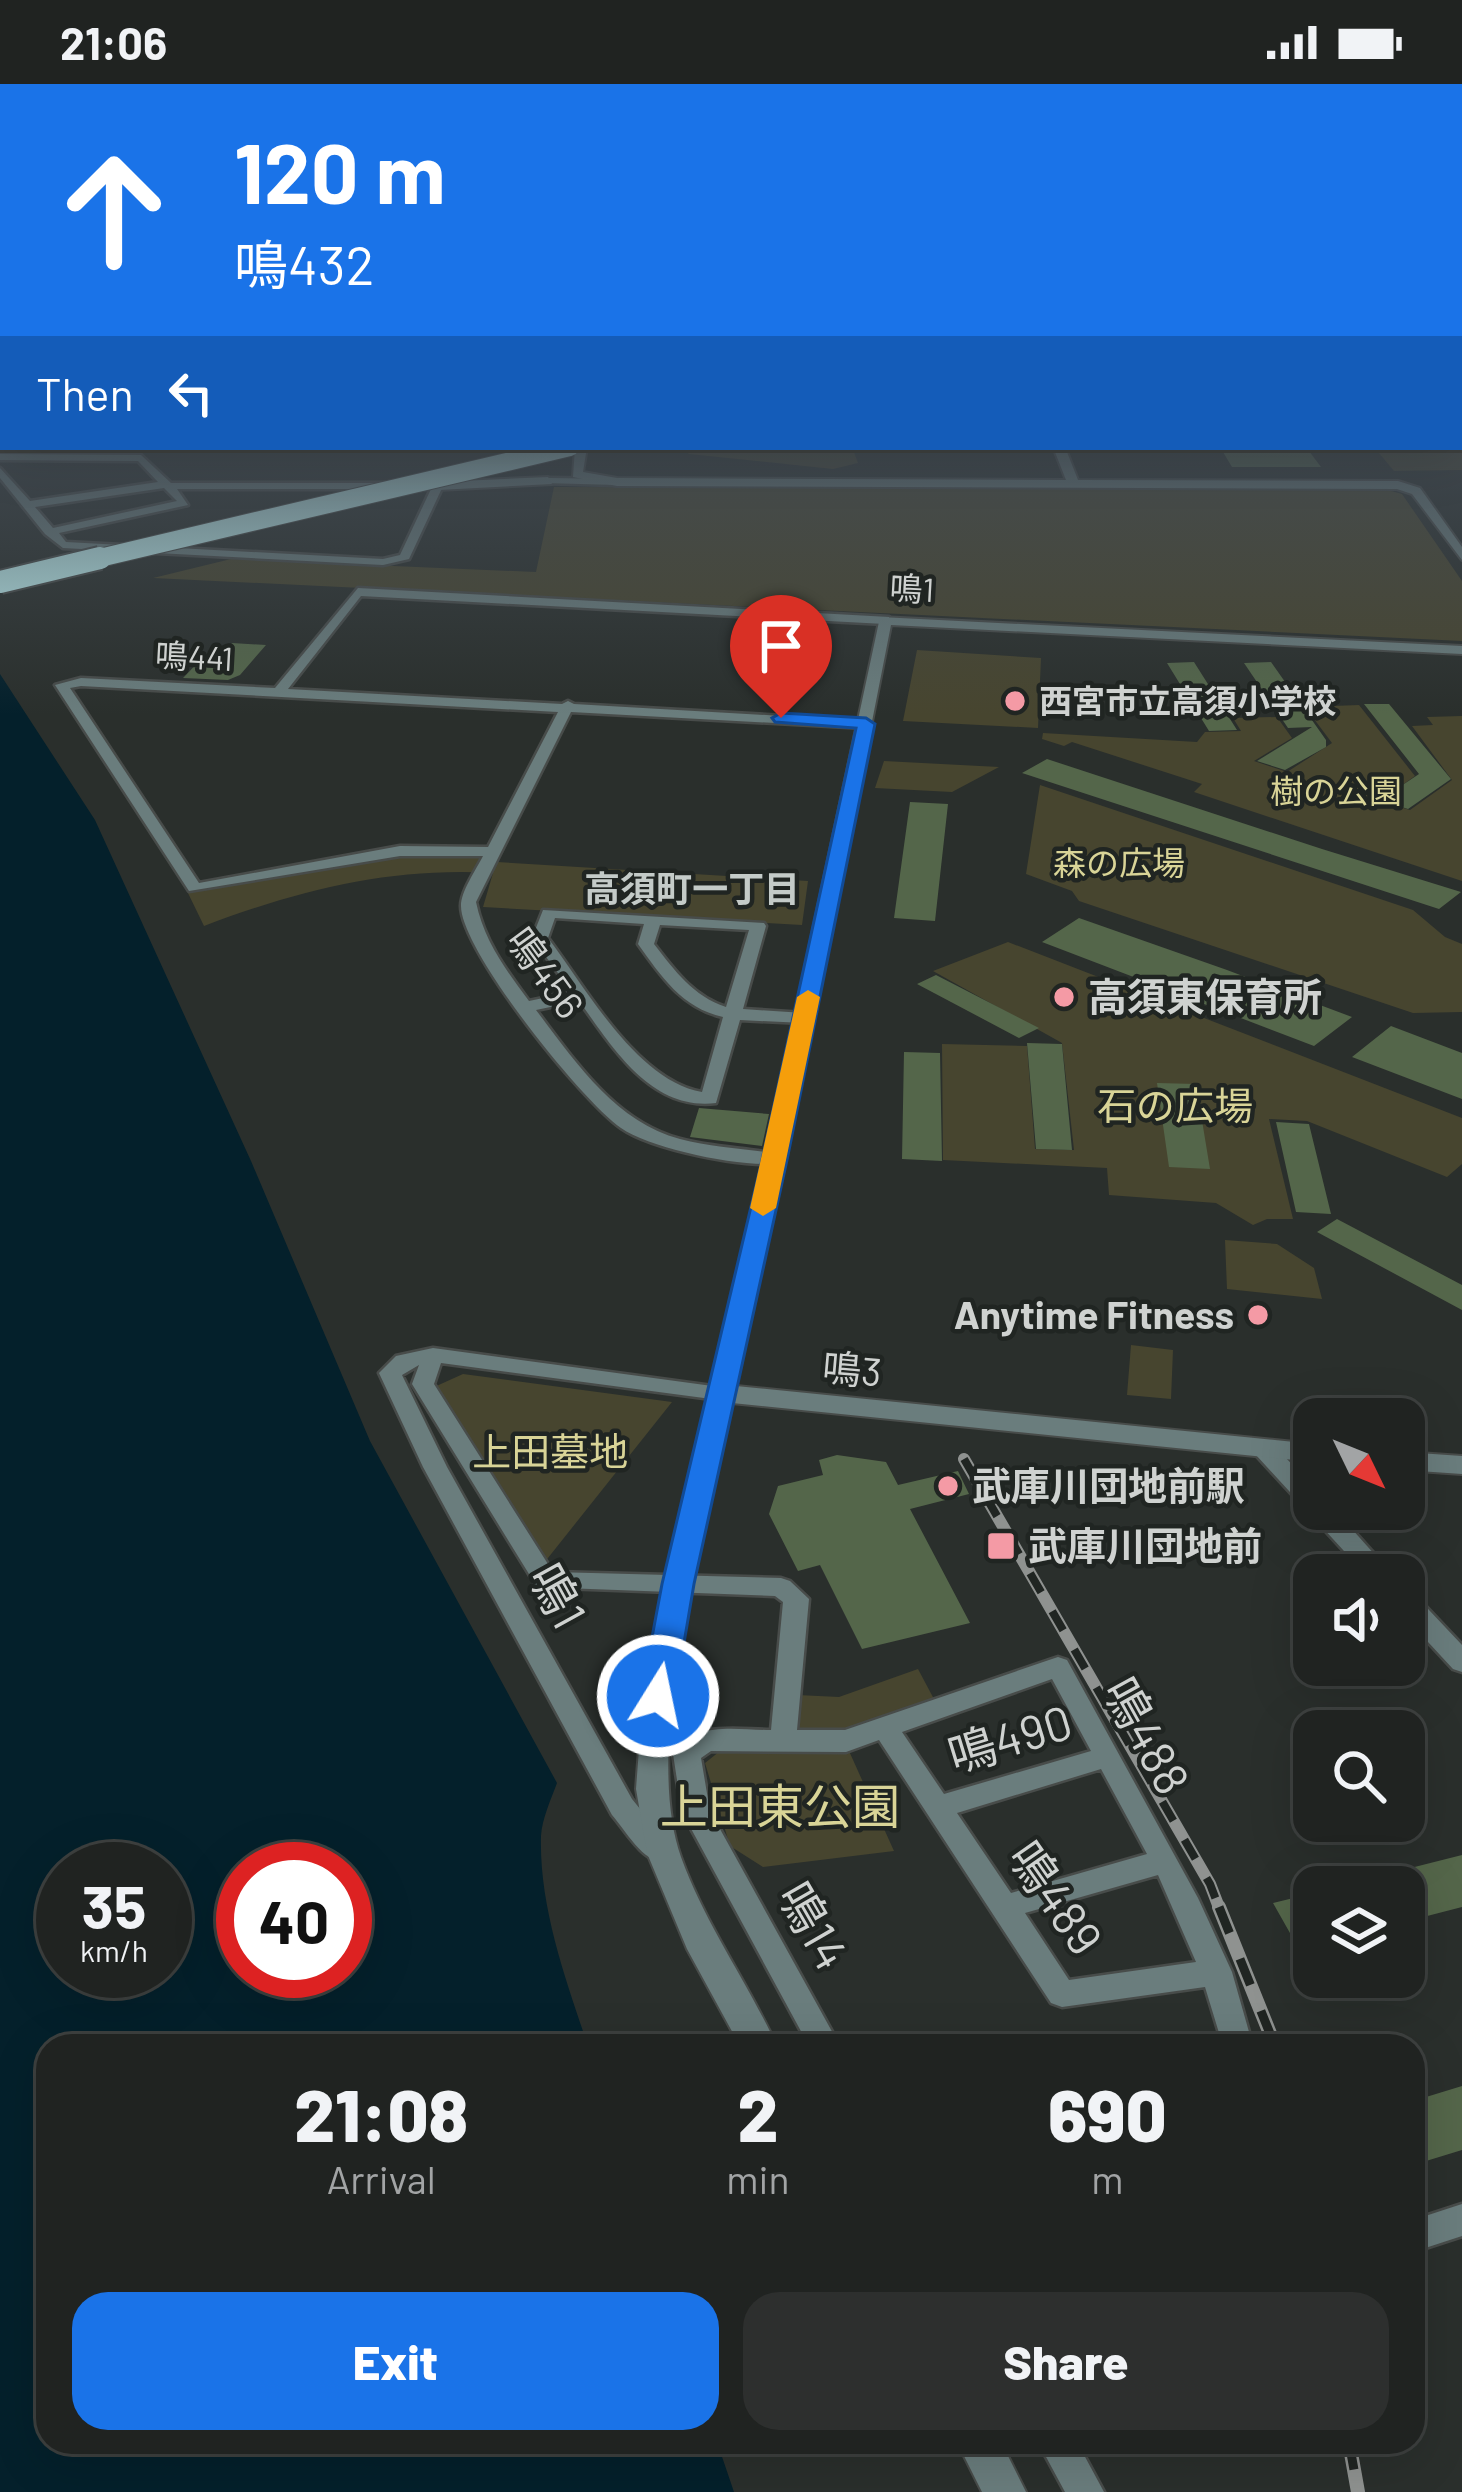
<!DOCTYPE html>
<html lang="en">
<head>
<meta charset="utf-8">
<style>
  :root { --surface:#202321; --page:#2d2f2e; --text:#f1f3f6; --muted:#a2a4a5; --line:#3d403f; --accent:#1a73e8 }
  body { margin:0; font-family:Barlow,"Noto Sans JP",sans-serif; background:var(--page); color:var(--text); height:100vh; display:flex; flex-direction:column; font-size:45px; white-space:nowrap }
  * { box-sizing:border-box; margin:0 }
  p { font-size:39px; color:var(--muted) }
  .icon { flex:none; width:66px; height:66px; fill:none; stroke:currentColor; stroke-width:2; stroke-linecap:round; stroke-linejoin:round }
  .map { position:relative; flex:1; overflow:hidden }
  .sheet { position:absolute; left:36px; top:1950px; width:1389px; height:420px; display:flex; flex-direction:column; background:var(--surface); border-radius:36px; box-shadow:0 12px 48px #0002,0 0 0 3px var(--line) }
  .sheet>* { flex:none }
  .top-card { position:absolute; left:0px; top:0px; width:1464px; height:366px; box-shadow:0 12px 48px #0002,0 0 0 3px var(--line); background:#1a73e8; color:#fff; overflow:hidden }
  .needle { width:78px; rotate:133deg }
  .controls { position:absolute; left:1293px; top:1314px; display:grid; gap:24px }
  .controls a { display:grid; place-items:center; width:132px; height:132px; border-radius:24px; background:var(--surface); box-shadow:0 12px 48px #0002,0 0 0 3px var(--line); font-size:60px }
  .speed { position:absolute; left:36px; top:1758px; display:flex; gap:24px; font-size:60px; font-weight:700; text-align:center }
  .speed>* { display:grid; place-content:center; width:156px; height:156px; border-radius:50%; background:var(--surface); box-shadow:0 12px 48px #0002,0 0 0 3px var(--line); line-height:1 }
  .speed small { font-size:30px; font-weight:400 }
  .speed .limit { border:18px solid #d22; background:#fff; color:#111 }
  .pin { position:absolute; display:grid; place-items:center; width:102px; height:102px; color:#fff; margin:-123px -51px; border-radius:50% 50% 50% 0; rotate:-45deg; box-shadow:0 0 12px #0007 }
  .pin .icon { rotate:45deg }
  .me { position:absolute; width:132px; margin:-66px; rotate:10deg; stroke-linejoin:round; filter:drop-shadow(0 0 9px #0008) }
  .turn { display:flex; align-items:center; gap:42px; height:252px; padding:0 36px; font-size:54px }
  .turn .icon { width:156px; height:156px; stroke-width:2.5 }
  .turn b { display:block; font-size:84px; line-height:102px }
  .then { display:flex; align-items:center; height:114px; padding:0 36px; background:#0003; gap:24px; font-size:45px }
  .eta { display:flex; justify-content:space-evenly; align-items:center; height:204px; text-align:center }
  .eta b { font-size:72px; font-weight:800; line-height:84px }
  .cta { display:flex; gap:24px; margin-top:auto; padding:24px 36px }
  .cta a { flex:1; height:138px; border-radius:36px; background:var(--accent); color:#fff; font-size:48px; font-weight:800; line-height:138px; text-align:center }
  .cta a+a { background:var(--page); color:var(--text) }
  .status { display:flex; justify-content:space-between; align-items:center; height:84px; padding:0 60px; background:var(--surface); direction:ltr }
  .status svg { height:33px; fill:currentColor }
  .map>svg:first-child { display:block }
</style>
</head>
<body>
<div class="status"><b>21:06</b><svg viewBox="0 0 49 12"><path d="M0 12V9h3v3zM5 12V6h3v6zM10 12V3h3v9zM15 12V0h3v12zM26 1h20v11H26zM47 4h2v5h-2z"/></svg></div>
<div class="map">
<svg width="1462" height="2408" viewBox="0 0 1462 2408">
  <rect width="100%" height="100%" fill="#2a2f2c"/>
  <path fill="#47452f" d="M 1462,350 L 1462,386 L 1394,387 L 1374,363 L 1461,363 Z
    M 681,363 L 852,363 L 858,379 L 833,385 L 689,370 Z
    M 554,403 L 1384,405 L 1402,410 L 1462,497 L 1462,557 L 153,494 L 231,475 L 536,488 Z
    M 917,566 L 1041,574 L 1038,644 L 903,637 Z
    M 1359,621 L 1415,692 L 1380,717 L 1410,726 L 1452,696 L 1412,642 L 1433,641 L 1427,633 L 1462,632 L 1462,797 L 1194,708 L 1202,700 L 1072,658 L 1064,662 L 1042,655 L 1043,649 L 1197,658 L 1205,648 L 1241,647 L 1233,634 L 1277,633 L 1292,654 L 1254,677 L 1287,688 L 1332,659 L 1305,623 Z
    M 884,677 L 999,683 L 952,708 L 875,704 Z
    M 1040,701 L 1413,826 L 1445,853 L 1462,860 L 1462,928 L 1413,929 L 1079,817 L 1072,807 L 1026,790 Z
    M 404,769 L 498,771 L 497,778 L 808,797 L 802,841 L 483,823 L 493,789 C 391,783 299,806 204,842 L 187,807 Z
    M 1008,858 L 1462,1034 L 1462,1080 L 1447,1093 L 1307,1037 L 1269,1035 L 1293,1135 L 1267,1135 L 1253,1141 L 1216,1119 L 1109,1111 L 1107,1084 L 943,1076 L 942,960 L 1027,962 L 1035,1065 L 1074,1066 L 1062,959 L 933,887 Z
    M 1225,1156 L 1277,1160 L 1314,1184 L 1322,1215 L 1227,1205 Z
    M 1131,1261 L 1173,1266 L 1171,1315 L 1127,1311 Z
    M 463,1290 L 672,1318 L 544,1479 L 432,1304 Z
    M 918,1585 L 935,1617 L 842,1651 L 794,1649 L 797,1611 L 839,1613 Z
    M 720,1667 L 849,1667 L 894,1767 L 763,1783 L 730,1762 L 705,1679 Z"/>
  <path fill="#04202b" fill-rule="evenodd" d="M 3,309 L 3,363 L 394,363 L 376,367 L 0,365 Z
    M 0,590 L 95,736 L 251,1077 L 370,1357 L 557,1699 C 551,1715 542,1735 541,1752 C 539,1823 566,1896 588,1962 L 48,1962 L 48,2358 L 717,2358 L 734,2408 L 0,2408 ZM 165,1785 L 165,1887 L 63,1887 L 63,1785 ZM 345,1785 L 345,1887 L 243,1887 L 243,1785 Z"/>
  <path fill="#54664a" d="M 1220,363 L 1306,363 L 1321,383 L 1232,383 Z
    M 232,559 L 266,561 L 240,591 L 228,596 L 183,594 L 208,568 L 224,568 Z
    M 1194,578 L 1237,646 L 1209,647 L 1167,579 Z
    M 1271,578 L 1326,656 L 1326,663 L 1285,686 L 1257,677 L 1312,643 L 1288,644 L 1244,579 Z
    M 1364,620 L 1389,620 L 1451,695 L 1408,725 L 1380,716 L 1419,690 Z
    M 1047,675 L 1322,765 L 1461,808 L 1439,825 L 1022,689 Z
    M 910,718 L 948,720 L 935,837 L 894,834 Z
    M 1079,834 L 1227,886 L 1352,933 L 1314,962 L 1042,858 Z
    M 936,891 L 1039,944 L 1019,954 L 917,900 Z
    M 1391,942 L 1462,969 L 1462,1015 L 1352,973 Z
    M 1027,959 L 1062,960 L 1072,1066 L 1036,1065 Z
    M 904,968 L 940,969 L 942,1077 L 902,1075 Z
    M 1157,999 L 1196,1000 L 1210,1085 L 1169,1083 Z
    M 699,1024 L 769,1030 L 762,1062 L 690,1053 Z
    M 1276,1038 L 1309,1040 L 1331,1130 L 1296,1128 Z
    M 1337,1135 L 1462,1201 L 1462,1226 L 1317,1148 Z
    M 837,1371 L 886,1378 L 898,1401 L 958,1387 L 969,1410 L 910,1425 L 970,1539 L 862,1565 L 820,1481 L 798,1487 L 769,1430 L 778,1402 L 823,1391 L 819,1376 Z
    M 1462,1771 L 1462,1823 L 1404,1838 L 1404,1803 L 1360,1803 L 1359,1797 Z
    M 1314,1809 L 1314,1861 L 1299,1865 L 1273,1819 Z
    M 1462,2002 L 1462,2066 L 1413,2081 L 1413,2017 Z"/>
  <g fill="none" stroke-linecap="round" stroke-linejoin="round">
    <defs>
      <path id="minor" d="M 0,370 L 141,371 L 171,399 L 438,399 L 443,402 L 409,475 L 383,481 L 63,464 L 45,450 L 0,394 L 0,384 L 30,417 L 158,398 L 138,377 L 0,376 ZM 164,404 L 177,417 L 53,444 L 35,423 ZM 177,405 L 431,405 L 400,471 L 383,475 L 66,458 L 59,449 L 188,421 Z
        M 548,394 L 617,395 L 622,398 L 617,401 L 544,399 Z
        M 358,504 L 889,533 L 889,539 L 885,540 L 361,512 L 288,605 L 562,620 L 568,617 L 574,620 L 871,637 L 871,643 L 866,644 L 571,628 L 476,818 C 484,857 506,886 529,917 L 572,908 L 532,854 L 543,826 L 764,839 L 766,842 L 743,925 L 804,929 L 813,934 L 804,939 L 740,936 L 716,1019 C 650,1027 612,962 579,917 L 536,926 C 575,977 615,1038 680,1055 C 713,1064 748,1064 782,1071 L 785,1075 L 782,1079 C 746,1085 651,1065 621,1044 C 583,1018 461,867 461,822 C 461,807 476,786 483,772 L 400,772 L 189,807 L 55,601 L 81,594 L 275,604 ZM 81,602 L 558,628 L 488,763 L 400,762 L 199,799 L 70,604 ZM 555,834 L 644,840 L 638,860 C 661,892 682,924 723,933 L 702,1008 C 637,997 586,904 548,854 ZM 660,841 L 749,846 L 726,923 C 693,912 675,887 654,860 Z
        M 433,1264 L 727,1304 L 730,1309 L 719,1316 L 441,1279 L 434,1300 L 553,1488 L 781,1494 L 790,1497 L 809,1515 L 797,1646 L 845,1646 L 1049,1576 L 1058,1573 L 1067,1576 L 1198,1814 L 1232,1888 L 1253,1962 L 1223,1962 L 1205,1903 L 1062,1923 L 1051,1919 L 879,1656 L 846,1668 L 711,1667 L 701,1674 L 710,1727 L 840,1962 L 809,1962 L 682,1728 L 673,1670 C 695,1636 736,1646 771,1646 L 783,1518 L 775,1512 L 537,1503 L 412,1300 L 419,1281 L 402,1291 L 447,1383 L 632,1715 L 676,1769 L 672,1777 C 647,1786 627,1748 612,1731 L 423,1383 L 379,1289 L 396,1272 ZM 1052,1595 L 1091,1667 L 944,1710 L 902,1648 ZM 1101,1685 L 1147,1770 L 1011,1809 L 957,1729 ZM 1158,1791 L 1196,1878 L 1069,1896 L 1025,1829 Z
        M 1264,1357 L 1272,1359 L 1314,1404 L 1314,1425 L 1334,1425 L 1393,1491 L 1366,1491 L 1256,1371 L 1252,1365 L 1256,1359 Z
        M 1404,1507 L 1413,1509 L 1462,1561 L 1462,1588 L 1453,1585 L 1404,1532 Z
        M 1462,2120 L 1462,2152 L 1413,2168 L 1413,2136 Z
        M 1038,2358 L 1077,2358 L 1104,2408 L 1065,2408 Z"/>
      <path id="tertiary" d="M 575,363 L 587,363 L 583,388 L 617,394 L 1066,396 L 1053,363 L 1065,363 L 1078,396 L 1398,397 L 1420,404 L 1462,463 L 1462,476 L 1412,410 L 1397,405 L 617,402 L 573,393 Z
        M 548,393 L 552,400 L 438,406 L 432,402 L 438,398 Z
        M 880,533 L 1462,562 L 1462,570 L 891,541 L 786,1075 L 736,1302 L 1314,1360 L 1314,1378 L 732,1319 C 706,1437 641,1660 681,1773 C 705,1840 747,1897 777,1962 L 740,1962 L 687,1865 L 647,1769 L 636,1705 L 643,1612 L 664,1500 L 764,1075 Z
        M 1404,1368 L 1462,1372 L 1462,1390 L 1404,1386 Z
        M 957,2358 L 1001,2358 L 1026,2408 L 982,2408 Z"/>
    </defs>
    <use href="#minor" stroke="#484c4a" stroke-width="5"/>
    <use href="#tertiary" stroke="#484c4a" stroke-width="4"/>
    <use href="#minor" fill="#6a7d7d" fill-rule="evenodd"/>
    <use href="#tertiary" fill="#6a7d7d" fill-rule="evenodd"/>
    <defs>
      <path id="rail-far1" d="M 964,1375 L 1210,1800 L 1220,1826"/>
      <path id="rail" d="M 1219,1823 L 1275,1962
        M 1349,2358 L 1358,2408"/>
    </defs>
    <use href="#rail-far1" stroke="#8f9290" stroke-width="12"/>
    <use href="#rail" stroke="#8f9290" stroke-width="14"/>
    <use href="#rail-far1" stroke="#202522" stroke-width="8" stroke-dasharray="22" stroke-linecap="butt"/>
    <use href="#rail" stroke="#202522" stroke-width="9" stroke-dasharray="28" stroke-linecap="butt"/>
    <defs>
      <path id="motorway-bridge-far1" d="M 87,477 L 570,363"/>
      <path id="motorway-bridge" d="M 0,498 L 100,474"/>
    </defs>
    <use href="#motorway-bridge-far1" stroke="#484c4a" stroke-width="20" stroke-linecap="butt"/>
    <use href="#motorway-bridge" stroke="#484c4a" stroke-width="26" stroke-linecap="butt"/>
    <use href="#motorway-bridge-far1" stroke="#bcecec" stroke-width="18"/>
    <use href="#motorway-bridge" stroke="#bcecec" stroke-width="22"/>
  </g>
  <linearGradient id="sky" x2="0" y2="1"><stop stop-color="#171a18"/><stop offset="0.47" stop-color="#444d56"/><stop offset="1" stop-color="#444d56" stop-opacity="0"/></linearGradient>
  <rect width="1462" height="631" fill="url(#sky)"/>
  <path fill="#1a73e8" stroke="#114b97" stroke-width="3" d="M 781,629 L 866,634 L 875,640 L 787,1076 L 694,1500 L 675,1612 L 670,1622 L 658,1626 L 646,1622 L 641,1612 L 662,1500 L 762,1076 L 856,644 L 775,638 L 772,634 Z"/>
  <path fill="#f59e0b" d="M 808,906 L 820,913 L 776,1124 L 763,1132 L 750,1124 L 797,913 Z"/>
  <g fill="#f49aa5" stroke="#202522" stroke-width="4.5">
    <circle cx="1015" cy="617" r="12"/>
    <circle cx="1064" cy="913" r="12"/>
    <circle cx="1258" cy="1231" r="12"/>
    <circle cx="948" cy="1402" r="12"/>
    <rect x="986" y="1447" width="30" height="30" rx="6"/>
  </g>
  <g text-anchor="middle" stroke-width="9" stroke-linejoin="round" paint-order="stroke">
    <g font-size="33" fill="#cfd2d0" stroke="#202522">
      <text transform="translate(912 505) rotate(3)" y="12">鳴1</text>
      <text transform="translate(194 573) rotate(3)" y="12">鳴441</text>
    </g>
    <g font-size="33" font-weight="bold" fill="#cfd2d0" stroke="#202522" text-anchor="start">
      <text x="1039" y="629">西宮市立高須小学校</text>
    </g>
    <g font-size="33" fill="#d9d497" stroke="#202522">
      <text x="1336" y="719">樹の公園</text>
      <text x="1119" y="791">森の広場</text>
    </g>
    <g font-size="36" font-weight="bold" fill="#c4cbc8" stroke="#202522">
      <text x="692" y="818">高須町一丁目</text>
    </g>
    <g font-size="39" fill="#cfd2d0" stroke="#202522">
      <text transform="translate(545 889) rotate(54)" y="14">鳴456</text>
      <text transform="translate(852 1286) rotate(5)" y="14">鳴3</text>
    </g>
    <g font-size="39" font-weight="bold" fill="#cfd2d0" stroke="#202522" text-anchor="start">
      <text x="1088" y="927">高須東保育所</text>
      <text x="1234" y="1245" text-anchor="end">Anytime Fitness</text>
      <text x="972" y="1416">武庫川団地前駅</text>
      <text x="1028" y="1476">武庫川団地前</text>
    </g>
    <g font-size="39" fill="#d9d497" stroke="#202522">
      <text x="1175" y="1036">石の広場</text>
      <text x="550" y="1382">上田墓地</text>
    </g>
    <g font-size="48" fill="#cfd2d0" stroke="#202522">
      <text transform="translate(557 1512) rotate(61)" y="17">鳴1</text>
      <text transform="translate(1146 1652) rotate(61)" y="17">鳴488</text>
      <text transform="translate(1010 1655) rotate(-17)" y="17">鳴490</text>
      <text transform="translate(1055 1814) rotate(55)" y="17">鳴489</text>
      <text transform="translate(813 1842) rotate(60)" y="17">鳴14</text>
    </g>
    <g font-size="48" fill="#d9d497" stroke="#202522">
      <text x="780" y="1740">上田東公園</text>
    </g>
  </g>
</svg>
<div class="controls">
<a><svg class="needle" viewBox="-14 -14 28 28"><path d="M0-13l5 13h-10z" fill="#e53935"/><path d="M0 13l5-13h-10z" fill="#a2a4a5"/></svg></a>
<a><svg class="icon" aria-label="sound" viewBox="0 0 24 24"><path d="M4 9h4l5-4v14l-5-4H4zM17 9q2 3 0 6"/></svg></a>
<a><svg class="icon" aria-label="search" viewBox="0 0 24 24"><circle cx="10" cy="10" r="6"/><path d="M15 15l6 6"/></svg></a>
<a><svg class="icon" aria-label="layers" viewBox="0 0 24 24"><path d="M12 4l9 5-9 5-9-5zM3 14l9 5 9-5"/></svg></a>
</div>
<div class="speed"><div>35<small>km/h</small></div><div class="limit">40</div></div>
<div class="pin" style="left:781px;top:634px;background:#d93025"><svg class="icon" aria-label="arrive" viewBox="0 0 24 24"><path d="M6 21V4h12l-3 4 3 4H6"/></svg></div>
<svg class="me" style="left:658px;top:1612px" viewBox="-20 -20 40 40"><circle r="17" fill="#1a73e8" stroke="#fff" stroke-width="3"/><path d="M0-11L8 9 0 5-8 9z" fill="#fff"/></svg>
<div class="top-card">
<div class="turn"><svg class="icon" aria-label="ahead" viewBox="0 0 24 24"><path d="M12 20V5M6 11l6-6 6 6"/></svg><div><b>120 m</b>鳴432</div></div>
<div class="then">Then<svg class="icon" aria-label="left" viewBox="0 0 24 24"><path d="M17 20v-9H6M10 6l-5 5 5 5"/></svg></div>
</div>
<section class="sheet">
<div class="eta">
<div><b>21:08</b><p>Arrival</p></div>
<div><b>2</b><p>min</p></div>
<div><b>690</b><p>m</p></div>
</div>
<div class="cta"><a>Exit</a><a>Share</a></div>
</section>
</div>
</body>
</html>
